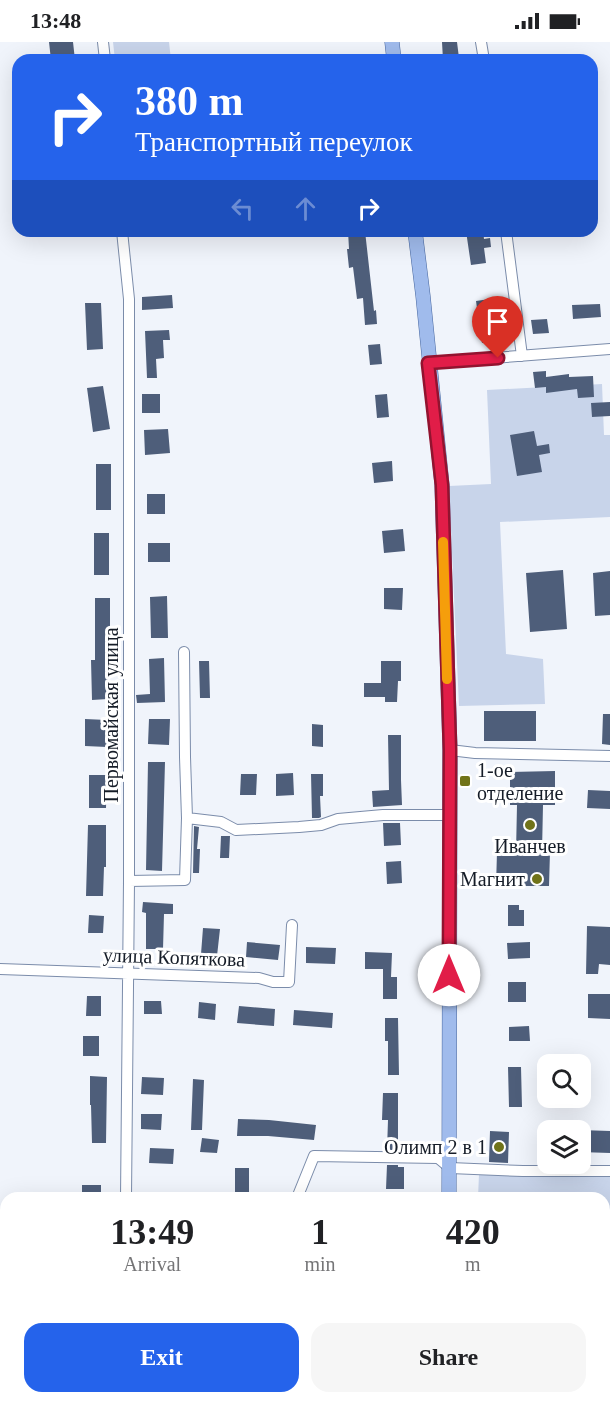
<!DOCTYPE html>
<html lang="en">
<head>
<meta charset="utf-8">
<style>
  :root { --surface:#fff; --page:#f6f6f6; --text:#202124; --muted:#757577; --accent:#2563eb }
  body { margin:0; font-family:Georgia,serif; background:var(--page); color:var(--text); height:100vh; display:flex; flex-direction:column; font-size:22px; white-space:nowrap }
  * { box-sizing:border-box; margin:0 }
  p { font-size:20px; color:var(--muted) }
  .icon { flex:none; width:33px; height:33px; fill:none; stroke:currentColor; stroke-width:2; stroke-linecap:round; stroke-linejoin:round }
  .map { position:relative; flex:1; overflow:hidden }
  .details { position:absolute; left:0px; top:1150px; width:610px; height:212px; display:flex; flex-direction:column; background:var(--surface); border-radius:18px 18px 0 0; box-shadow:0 6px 24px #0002 }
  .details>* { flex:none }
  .top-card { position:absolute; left:12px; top:12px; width:586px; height:183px; border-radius:18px; box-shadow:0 6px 24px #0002; background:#2563eb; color:#fff; overflow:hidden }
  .fabs { position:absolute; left:537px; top:1012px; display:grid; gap:12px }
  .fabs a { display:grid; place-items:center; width:54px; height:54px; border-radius:12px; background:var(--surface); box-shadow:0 6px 24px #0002; font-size:30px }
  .pin { position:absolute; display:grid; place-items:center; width:51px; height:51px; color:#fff; margin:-62px -26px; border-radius:50% 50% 50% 0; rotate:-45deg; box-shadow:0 0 6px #0007 }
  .pin .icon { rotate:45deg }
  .me { position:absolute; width:66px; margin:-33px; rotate:0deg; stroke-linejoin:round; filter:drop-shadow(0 0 4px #0008) }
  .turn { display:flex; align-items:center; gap:21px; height:126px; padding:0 24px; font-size:27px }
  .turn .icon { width:78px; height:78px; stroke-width:2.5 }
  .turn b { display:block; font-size:42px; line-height:51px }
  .lanes { display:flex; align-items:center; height:57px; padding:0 24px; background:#0003; justify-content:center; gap:30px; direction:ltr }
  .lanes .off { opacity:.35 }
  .eta { display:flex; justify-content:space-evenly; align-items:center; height:102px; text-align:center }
  .eta b { font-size:36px; font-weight:700; line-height:42px }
  .button { display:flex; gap:12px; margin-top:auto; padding:12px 24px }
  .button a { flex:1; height:69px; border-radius:18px; background:var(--accent); color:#fff; font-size:24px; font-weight:700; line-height:69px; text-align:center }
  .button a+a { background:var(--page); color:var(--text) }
  .status { display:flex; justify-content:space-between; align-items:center; height:42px; padding:0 30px; background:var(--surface); direction:ltr }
  .status svg { height:16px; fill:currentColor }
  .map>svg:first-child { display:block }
</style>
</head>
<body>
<div class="status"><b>13:48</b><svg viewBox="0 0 49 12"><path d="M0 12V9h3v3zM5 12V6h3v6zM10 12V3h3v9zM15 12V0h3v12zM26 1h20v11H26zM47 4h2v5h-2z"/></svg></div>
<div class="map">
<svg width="610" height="1361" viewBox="0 0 610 1361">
  <rect width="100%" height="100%" fill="#f0f4fb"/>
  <path fill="#c8d4ea" d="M 113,0 L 169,0 L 171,18 L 115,18 Z
    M 602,342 L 604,393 L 610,393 L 610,475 L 500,480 L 506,612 L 543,617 L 545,662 L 459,664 L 449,444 L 491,442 L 487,348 Z
    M 479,1132 L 610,1133 L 610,1267 L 605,1267 L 604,1156 L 478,1156 Z"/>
  <path fill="#4e5e7a" d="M 49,0 L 73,0 L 75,18 L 51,18 Z
    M 442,0 L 457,0 L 459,16 L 443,18 Z
    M 348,189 L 365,189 L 374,269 L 376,268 L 377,282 L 365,283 L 363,256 L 357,257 L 353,225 L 349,226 L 347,207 L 349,207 Z
    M 466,189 L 483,189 L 484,197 L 490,196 L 491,205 L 484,206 L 486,221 L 471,223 Z
    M 172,253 L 173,266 L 142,268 L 142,255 Z
    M 490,257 L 491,270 L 503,268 L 504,278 L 499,279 L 502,299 L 482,301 L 476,259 Z
    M 85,261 L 101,261 L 103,307 L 87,308 Z
    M 600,262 L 601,275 L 573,277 L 572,263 Z
    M 547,277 L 549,291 L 533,292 L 531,278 Z
    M 169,288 L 170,298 L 163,298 L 164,316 L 156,317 L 157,336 L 147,336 L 145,289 Z
    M 380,302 L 382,322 L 370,323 L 368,303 Z
    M 546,329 L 546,335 L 569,332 L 569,335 L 593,334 L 594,355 L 578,356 L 577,347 L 546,351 L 546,345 L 535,346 L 533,330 Z
    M 103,344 L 110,387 L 93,390 L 87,346 Z
    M 142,352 L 160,352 L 160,371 L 142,371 Z
    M 387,352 L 389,375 L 377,376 L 375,353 Z
    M 610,360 L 610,374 L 592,375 L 591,361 Z
    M 168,387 L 170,411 L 145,413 L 144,388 Z
    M 534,389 L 537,404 L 549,402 L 550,411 L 539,413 L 542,430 L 517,434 L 510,393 Z
    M 392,419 L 393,439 L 374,441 L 372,421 Z
    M 96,422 L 111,422 L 111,468 L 96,468 Z
    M 147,452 L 165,452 L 165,472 L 147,472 Z
    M 403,487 L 405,509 L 384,511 L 382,489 Z
    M 94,491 L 109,491 L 109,533 L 94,533 Z
    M 148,501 L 170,501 L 170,520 L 148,520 Z
    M 563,528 L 567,587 L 530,590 L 526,531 Z
    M 610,529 L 610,573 L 595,574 L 593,531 Z
    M 384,546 L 403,546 L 402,568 L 384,567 Z
    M 167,554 L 168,596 L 151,596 L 150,555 Z
    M 95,556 L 110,556 L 110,603 L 107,603 L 108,657 L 92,658 L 91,618 L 95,618 Z
    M 164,616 L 165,660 L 137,661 L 136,653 L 150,652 L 149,617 Z
    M 199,619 L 209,619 L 210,656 L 200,656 Z
    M 381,619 L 401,619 L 401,639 L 398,639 L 397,660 L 385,660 L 385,655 L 364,655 L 364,641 L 381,641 Z
    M 484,669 L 536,669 L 536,699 L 484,699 Z
    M 603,672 L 610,672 L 610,703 L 602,702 Z
    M 85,677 L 107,678 L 107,705 L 85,704 Z
    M 149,677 L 170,677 L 169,703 L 148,702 Z
    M 312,682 L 323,683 L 323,705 L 312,704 Z
    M 388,693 L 401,693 L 401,738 L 402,763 L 373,765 L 372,749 L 389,748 Z
    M 148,720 L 165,720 L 162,829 L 146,828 Z
    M 555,729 L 555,763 L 543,763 L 542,810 L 550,810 L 549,844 L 496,844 L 497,810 L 516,810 L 517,763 L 510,763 L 510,730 Z
    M 293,731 L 294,753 L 276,754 L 276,732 Z
    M 241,732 L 257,732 L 256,753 L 240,753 Z
    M 311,732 L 323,732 L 323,754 L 320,754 L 321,775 L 319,776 L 312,776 Z
    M 89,733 L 107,733 L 106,766 L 89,766 Z
    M 588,748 L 610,749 L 610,767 L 587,766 Z
    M 383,781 L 400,781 L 401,803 L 384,804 Z
    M 88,783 L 106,783 L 106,825 L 104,825 L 103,854 L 86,854 Z
    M 194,784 L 199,785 L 197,807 L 200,807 L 199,831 L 193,831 Z
    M 221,794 L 230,794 L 229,816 L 220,816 Z
    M 401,819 L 402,841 L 387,842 L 386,820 Z
    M 143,860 L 173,862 L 173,872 L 164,872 L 163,907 L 146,907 L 146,871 L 142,870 Z
    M 508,863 L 519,863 L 519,868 L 524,868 L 524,884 L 508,884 Z
    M 89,873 L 104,874 L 103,891 L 88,891 Z
    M 587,884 L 610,885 L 610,923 L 599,922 L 598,932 L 586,932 Z
    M 203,886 L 220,887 L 217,914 L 201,912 Z
    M 247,900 L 280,903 L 278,918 L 246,915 Z
    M 530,900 L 530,916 L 508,917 L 507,901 Z
    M 306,905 L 336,906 L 335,922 L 306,921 Z
    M 365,910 L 392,911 L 391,935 L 397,935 L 397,957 L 383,957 L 383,927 L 365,927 Z
    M 508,940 L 526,940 L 526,960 L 508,960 Z
    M 588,952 L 610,952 L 610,977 L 588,976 Z
    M 87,954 L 101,954 L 101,974 L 86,974 Z
    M 144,959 L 161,959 L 162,972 L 144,972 Z
    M 199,960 L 216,962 L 215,978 L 198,976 Z
    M 239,964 L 275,967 L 274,984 L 237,981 Z
    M 294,968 L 333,971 L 332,986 L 293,983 Z
    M 385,976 L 398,976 L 399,1033 L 388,1033 L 388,999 L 385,999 Z
    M 529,984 L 530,999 L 509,999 L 509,985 Z
    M 83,994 L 99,994 L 99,1014 L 83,1014 Z
    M 508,1025 L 521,1025 L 522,1065 L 509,1065 Z
    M 90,1034 L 107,1035 L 106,1101 L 92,1101 L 91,1063 L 90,1063 Z
    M 142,1035 L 164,1036 L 163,1053 L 141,1052 Z
    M 193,1037 L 204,1038 L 202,1088 L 191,1088 Z
    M 383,1051 L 398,1051 L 398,1108 L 387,1108 L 388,1078 L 382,1078 Z
    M 141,1072 L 162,1072 L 161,1088 L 141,1087 Z
    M 238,1077 L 269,1078 L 316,1083 L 314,1098 L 268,1094 L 237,1094 Z
    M 580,1088 L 610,1089 L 610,1111 L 580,1110 Z
    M 490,1089 L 509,1090 L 508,1121 L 489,1120 Z
    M 202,1096 L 219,1098 L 217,1111 L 200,1110 Z
    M 150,1106 L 174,1107 L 173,1122 L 149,1121 Z
    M 387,1123 L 398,1123 L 398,1125 L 404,1125 L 404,1147 L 386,1147 Z
    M 235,1126 L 249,1126 L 249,1156 L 235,1156 Z
    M 82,1143 L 101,1143 L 101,1156 L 82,1156 Z"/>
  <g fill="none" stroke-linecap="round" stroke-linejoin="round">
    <defs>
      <path id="minor" d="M 103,0 L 105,18
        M 481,0 L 484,18
        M 122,189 L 129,257 L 129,839 L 126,1156
        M 506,189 L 522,314
        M 428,321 L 610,307
        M 450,708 L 475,711 L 610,714
        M 187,776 L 221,780 L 236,788 L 299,785 L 321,783 L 338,777 L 383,773 L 449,773
        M 129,839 L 185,838 L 187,776 L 185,715 L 184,610
        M 0,927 L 259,936 L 273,940 L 289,940 L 292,883
        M 297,1156 L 314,1114 L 438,1116 L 450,1126 L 523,1129 L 610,1129
        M 131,1356 L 131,1361
        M 239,1361 L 239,1356"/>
      <path id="major" d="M 392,0 L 394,18
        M 415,189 L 423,254 L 442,443 L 450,708 L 449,1156
        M 450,1356 L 450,1361"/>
    </defs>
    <use href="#minor" stroke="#7b8caa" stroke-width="12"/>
    <use href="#major" stroke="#46669f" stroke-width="15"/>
    <use href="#minor" stroke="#fff" stroke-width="10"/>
    <use href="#major" stroke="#a0bbec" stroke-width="14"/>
  </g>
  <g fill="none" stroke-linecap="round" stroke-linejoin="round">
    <defs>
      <path id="route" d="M 449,933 L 450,708 L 442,443 L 428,321 L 498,316"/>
    </defs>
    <use href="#route" stroke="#92132f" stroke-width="15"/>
    <use href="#route" stroke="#e11d48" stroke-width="10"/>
    <path stroke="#f59e0b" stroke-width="10" d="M 443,500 L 447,637"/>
  </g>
  <g fill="#707319" stroke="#fff" stroke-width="2">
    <rect x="459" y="733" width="12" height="12" rx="3"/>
    <circle cx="530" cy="783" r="6"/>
    <circle cx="537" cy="837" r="6"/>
    <circle cx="499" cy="1105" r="6"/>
  </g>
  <g text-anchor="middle" stroke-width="6" stroke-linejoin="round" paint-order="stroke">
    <g font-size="20" fill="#151c27" stroke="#fff">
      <text transform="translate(111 673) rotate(-90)" y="7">Первомайская улица</text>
      <text transform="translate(174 915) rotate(2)" y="7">улица Копяткова</text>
    </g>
    <g font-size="20" fill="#151c27" stroke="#fff" text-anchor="end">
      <text x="477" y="735" text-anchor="start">1-ое<tspan x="477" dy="23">отделение</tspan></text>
      <text x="530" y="811" text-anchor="middle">Иванчев</text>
      <text x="525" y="844">Магнит</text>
      <text x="487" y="1112">Олимп 2 в 1</text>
    </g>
  </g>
</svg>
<div class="fabs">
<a><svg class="icon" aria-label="search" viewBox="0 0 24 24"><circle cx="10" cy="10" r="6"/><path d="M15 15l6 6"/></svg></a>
<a><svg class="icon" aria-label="layers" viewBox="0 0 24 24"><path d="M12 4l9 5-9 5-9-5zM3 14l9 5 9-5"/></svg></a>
</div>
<div class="pin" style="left:498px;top:316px;background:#d93025"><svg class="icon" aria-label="arrive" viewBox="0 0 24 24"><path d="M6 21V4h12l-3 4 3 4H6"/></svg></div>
<svg class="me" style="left:449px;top:933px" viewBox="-20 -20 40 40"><circle r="19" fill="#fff"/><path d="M0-13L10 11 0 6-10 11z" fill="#e11d48"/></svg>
<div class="top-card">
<div class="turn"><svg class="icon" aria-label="right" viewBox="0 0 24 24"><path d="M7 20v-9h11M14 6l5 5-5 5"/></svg><div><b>380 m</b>Транспортный переулок</div></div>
<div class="lanes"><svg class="icon off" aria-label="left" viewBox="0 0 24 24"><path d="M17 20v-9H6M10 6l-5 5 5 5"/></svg><svg class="icon off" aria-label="ahead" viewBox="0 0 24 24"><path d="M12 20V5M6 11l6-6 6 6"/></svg><svg class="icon" aria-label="right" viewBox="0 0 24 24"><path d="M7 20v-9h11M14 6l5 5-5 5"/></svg></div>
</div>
<section class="details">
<div class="eta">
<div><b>13:49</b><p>Arrival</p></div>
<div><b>1</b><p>min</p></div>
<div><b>420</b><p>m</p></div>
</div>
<div class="button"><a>Exit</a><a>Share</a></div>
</section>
</div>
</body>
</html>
